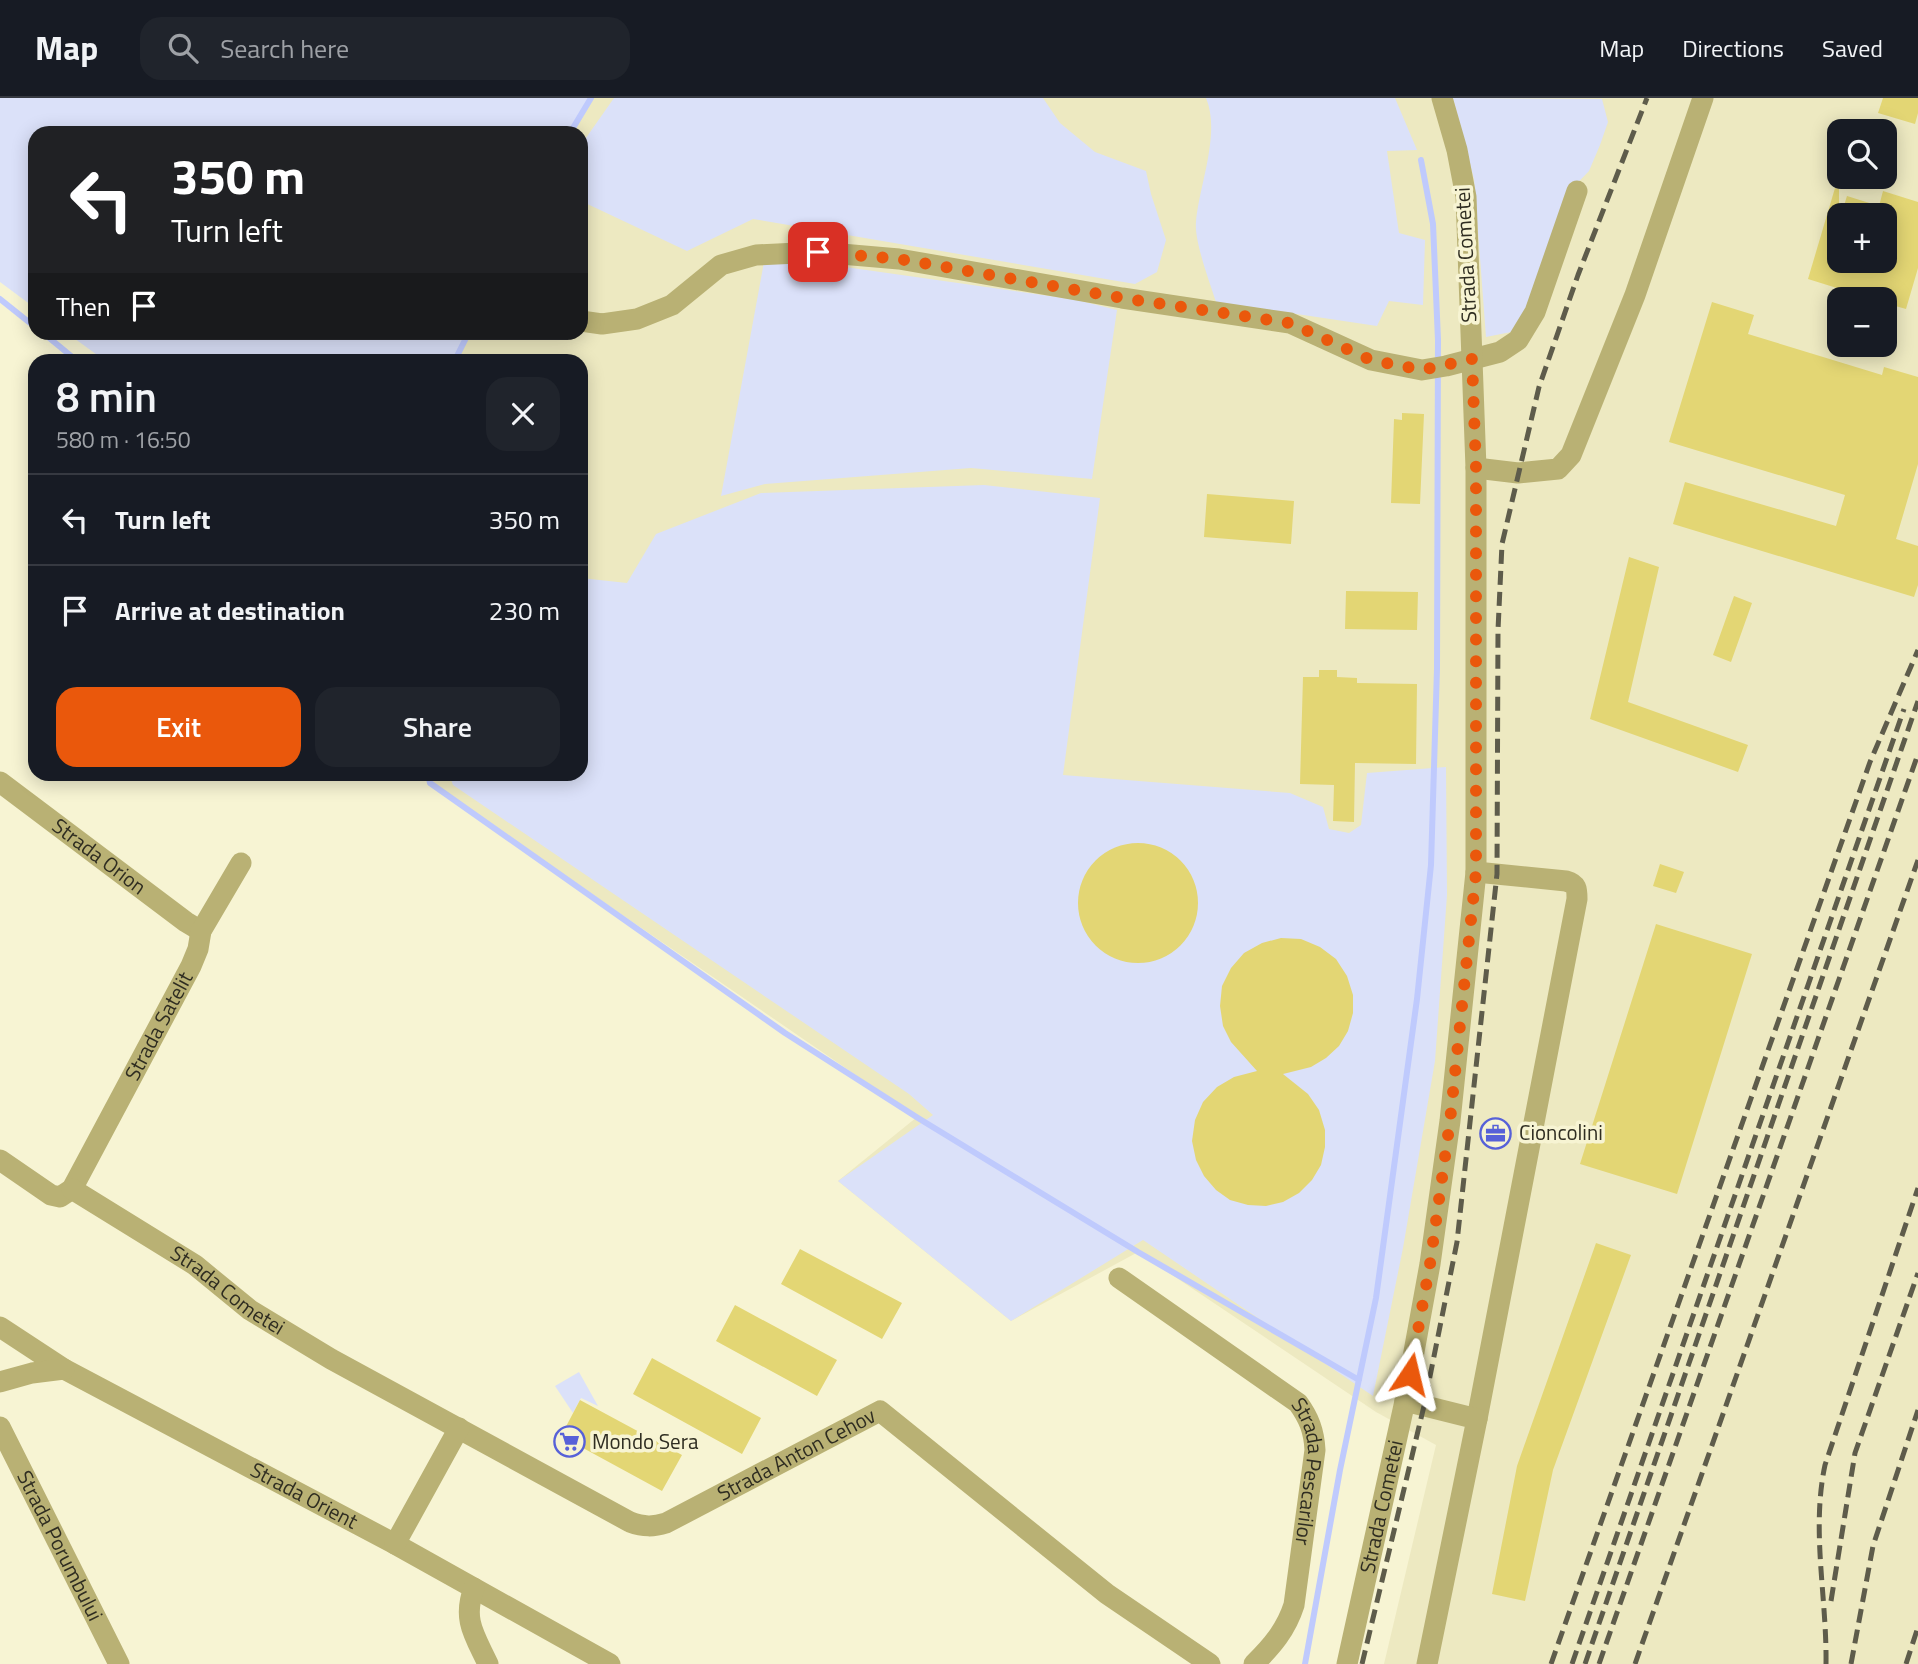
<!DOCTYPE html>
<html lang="en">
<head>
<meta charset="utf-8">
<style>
  :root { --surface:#171b24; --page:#20242c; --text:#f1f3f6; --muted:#9ea1a6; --line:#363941; --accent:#ea580c }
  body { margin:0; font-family:"Titillium Web",sans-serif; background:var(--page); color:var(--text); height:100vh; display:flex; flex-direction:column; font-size:26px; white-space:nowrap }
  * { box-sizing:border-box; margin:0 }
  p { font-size:23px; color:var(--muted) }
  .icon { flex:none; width:38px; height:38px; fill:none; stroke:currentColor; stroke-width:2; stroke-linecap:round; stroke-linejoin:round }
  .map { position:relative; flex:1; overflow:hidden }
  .side { position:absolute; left:28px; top:256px; width:560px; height:427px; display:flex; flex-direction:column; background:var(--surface); border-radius:21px; box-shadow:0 4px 18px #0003 }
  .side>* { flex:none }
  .banner { position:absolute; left:28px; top:28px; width:560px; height:214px; border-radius:21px; box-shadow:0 4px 18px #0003; background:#202124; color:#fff; overflow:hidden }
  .tools { position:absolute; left:1827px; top:21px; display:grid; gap:14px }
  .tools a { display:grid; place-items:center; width:70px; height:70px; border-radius:14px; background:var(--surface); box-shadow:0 4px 18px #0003; font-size:35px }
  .pin { position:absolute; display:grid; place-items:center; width:60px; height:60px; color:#fff; margin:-30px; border-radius:14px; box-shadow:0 4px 10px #0006 }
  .me { position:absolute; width:77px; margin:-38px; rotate:10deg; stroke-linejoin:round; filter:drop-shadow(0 0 5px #0008) }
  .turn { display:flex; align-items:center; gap:24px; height:147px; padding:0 28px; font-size:32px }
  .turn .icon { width:91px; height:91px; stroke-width:2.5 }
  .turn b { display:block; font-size:49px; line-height:60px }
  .then { display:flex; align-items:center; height:66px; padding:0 28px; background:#0003; gap:14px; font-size:26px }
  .round { display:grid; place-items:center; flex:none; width:74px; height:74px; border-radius:21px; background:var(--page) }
  .headline { display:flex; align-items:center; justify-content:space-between; height:119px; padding:0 28px }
  h1 { font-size:42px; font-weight:600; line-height:52px }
  .button { display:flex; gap:14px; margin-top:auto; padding:14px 28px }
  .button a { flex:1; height:80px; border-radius:21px; background:var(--accent); color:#fff; font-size:28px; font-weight:600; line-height:80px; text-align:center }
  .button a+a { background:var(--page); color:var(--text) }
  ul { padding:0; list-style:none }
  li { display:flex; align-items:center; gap:21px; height:91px; padding:0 28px; border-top:2px solid var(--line) }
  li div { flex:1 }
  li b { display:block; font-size:26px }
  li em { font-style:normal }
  header { display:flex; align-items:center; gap:42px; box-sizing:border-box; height:98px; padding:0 35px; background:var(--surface); border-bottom:2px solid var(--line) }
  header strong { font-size:33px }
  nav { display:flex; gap:38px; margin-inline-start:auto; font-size:24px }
  .search { width:490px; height:63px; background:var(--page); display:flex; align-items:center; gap:18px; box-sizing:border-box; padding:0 24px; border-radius:21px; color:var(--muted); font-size:26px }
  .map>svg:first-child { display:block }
</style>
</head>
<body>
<header>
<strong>Map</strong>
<div class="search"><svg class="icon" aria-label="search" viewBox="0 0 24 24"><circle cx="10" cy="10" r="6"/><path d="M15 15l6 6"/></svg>Search here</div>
<nav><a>Map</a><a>Directions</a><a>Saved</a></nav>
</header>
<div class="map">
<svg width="1918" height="1566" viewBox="0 0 1918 1566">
  <rect width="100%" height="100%" fill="#f7f4d3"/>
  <path fill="#ede9c1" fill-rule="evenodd" d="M 591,0 L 1918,0 L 1918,1566 L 1384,1566 L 1436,1347 L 1376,1314 L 1138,1154 L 1011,1223 L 838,1083 L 917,1019 L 430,685 L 428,676 L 581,676 L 581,262 L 455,262 L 469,235 L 581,234 L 581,35 L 570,35 ZM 1839,33 L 1885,33 L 1885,79 L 1839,79 ZM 1839,117 L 1885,117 L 1885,163 L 1839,163 ZM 1839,201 L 1885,201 L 1885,247 L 1839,247 Z"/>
  <path fill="#dbe1f9" d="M 0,0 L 591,0 L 570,35 L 35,35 L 35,210 L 0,184 Z
    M 614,0 L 1043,0 L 1060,25 L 1095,54 L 1146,73 L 1151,96 L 1166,142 L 1157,174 L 1135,186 L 753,121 L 687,153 L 581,103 L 581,47 Z
    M 1206,0 L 1395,0 L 1417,52 L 1387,53 L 1399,135 L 1425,142 L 1423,207 L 1389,203 L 1377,228 L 1216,204 C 1210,185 1194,143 1196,124 C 1199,88 1221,35 1206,0 Z
    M 1453,0 L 1602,1 L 1608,24 L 1600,47 L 1589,73 L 1564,99 L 1530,212 L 1516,233 L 1486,239 L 1474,81 Z
    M 764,164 L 817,165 L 1077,202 L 1117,212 L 1092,381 L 971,370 L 765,386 L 721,398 Z
    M 67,235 L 469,235 L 455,262 L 104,262 Z
    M 984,387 L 1100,400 L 1063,677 L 1290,695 L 1323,709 L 1329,731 L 1349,735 L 1361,727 L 1367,675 L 1446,669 L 1447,797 L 1435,963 L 1403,1150 L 1373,1298 L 1143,1142 L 1011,1223 L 838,1083 L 933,1017 L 909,996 L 453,687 L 449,676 L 581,676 L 581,480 L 627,485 L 656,436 L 761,395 Z
    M 579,1274 L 598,1308 L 581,1300 L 573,1315 L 555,1288 Z"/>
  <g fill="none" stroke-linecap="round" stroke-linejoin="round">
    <path stroke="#bfcafd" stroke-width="6" d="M 570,35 L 591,0
      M 0,201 L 35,229
      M 42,234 L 76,262
      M 455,262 L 469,234
      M 428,676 L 430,685 L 785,935 L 918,1020 L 1138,1154 L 1359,1282
      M 1305,1566 L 1340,1372 L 1376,1200 L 1417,901 L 1431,767 L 1437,571 L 1438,242 L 1433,126 L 1421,62"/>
  </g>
  <path fill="#e3d674" d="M 1883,0 L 1918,0 L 1918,15 L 1915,26 L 1878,15 Z
    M 1835,90 L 1839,91 L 1839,163 L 1885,163 L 1885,117 L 1841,117 L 1847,98 L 1879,108 L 1883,93 L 1918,104 L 1918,170 L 1906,211 L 1885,205 L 1885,201 L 1872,201 L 1808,181 Z
    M 1712,204 L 1754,217 L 1748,236 L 1882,277 L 1884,269 L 1918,279 L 1918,366 L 1896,441 L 1918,448 L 1918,487 L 1914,499 L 1673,426 L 1685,384 L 1836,428 L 1845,397 L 1669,344 Z
    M 1402,315 L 1424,316 L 1420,406 L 1391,405 L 1394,321 L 1402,322 Z
    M 1207,396 L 1294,403 L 1291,446 L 1204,439 Z
    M 1629,459 L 1659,469 L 1628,604 L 1748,647 L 1738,674 L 1590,621 Z
    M 1346,493 L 1418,494 L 1417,532 L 1345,531 Z
    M 1734,498 L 1752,505 L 1731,564 L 1713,557 Z
    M 1319,572 L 1337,572 L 1337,579 L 1357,580 L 1357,585 L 1417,586 L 1416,666 L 1355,665 L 1354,724 L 1333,723 L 1334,687 L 1300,686 L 1303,579 L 1319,579 Z
    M1078 805a60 60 0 1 1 120 0a60 60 0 1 1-120 0Z
    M 1660,766 L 1684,774 L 1676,795 L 1653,788 Z
    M 1656,826 L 1752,856 L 1677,1096 L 1580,1066 Z
    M 1281,840 L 1301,841 L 1320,849 L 1336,861 L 1347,878 L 1353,897 L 1353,915 L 1348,933 L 1339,948 L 1326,960 L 1311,969 L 1283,976 L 1308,996 L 1319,1012 L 1325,1032 L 1325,1049 L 1321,1067 L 1312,1082 L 1299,1095 L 1283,1104 L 1266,1108 L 1248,1107 L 1230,1102 L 1216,1092 L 1204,1078 L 1196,1062 L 1192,1043 L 1195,1022 L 1203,1004 L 1217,989 L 1234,979 L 1257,973 L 1231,944 L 1223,928 L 1220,908 L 1222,888 L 1231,870 L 1244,855 L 1262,845 Z
    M 1596,1145 L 1631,1157 L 1553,1372 L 1525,1503 L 1492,1496 L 1517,1368 Z
    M 800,1151 L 902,1205 L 882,1241 L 781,1186 Z
    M 735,1207 L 837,1262 L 817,1298 L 716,1243 Z
    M 652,1260 L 761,1320 L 742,1356 L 633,1296 Z
    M 580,1302 L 682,1357 L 662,1393 L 561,1338 Z"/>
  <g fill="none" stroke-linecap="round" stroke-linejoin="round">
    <g stroke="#b9b174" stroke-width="21">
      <path d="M 581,223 L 602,226 L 637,221 L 672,207 L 721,167 L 756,157 L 818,154 L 899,161 L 1122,200 L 1290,225 L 1371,262 L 1422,272 L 1446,268 L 1500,254 L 1518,242 L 1535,214 L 1577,93"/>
      <path d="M 1476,370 L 1518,375 L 1558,371 L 1571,357 L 1635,197 L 1703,0"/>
      <path id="s1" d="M 0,684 L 186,824 L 201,833"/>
      <path d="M 1476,774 L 1566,783 C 1577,786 1577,791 1577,801 L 1477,1321"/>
      <path id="s2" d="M 0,1062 L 51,1097 L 60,1099 L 72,1091 L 191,868 L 198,851 L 201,833 L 241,765"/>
      <path id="s3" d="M 72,1091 L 195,1167 L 250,1212 L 331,1261 L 630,1424 C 644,1429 653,1429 666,1425 L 880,1313 L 1107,1496 L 1210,1566"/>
      <path id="s4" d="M 1119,1180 L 1298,1305 C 1309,1320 1314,1333 1315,1352 L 1294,1507 C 1286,1532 1272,1548 1254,1566"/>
      <path id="s5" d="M 0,1229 L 64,1271 L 395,1446 L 610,1566"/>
      <path d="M 0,1284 L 32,1275 L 64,1271"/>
      <path d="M 1405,1303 L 1477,1321 L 1427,1566"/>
      <path id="s6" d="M 0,1329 L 119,1566"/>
      <path d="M 395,1446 L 459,1330"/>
      <path d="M 474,1490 C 462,1522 475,1538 488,1566"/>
      <path id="s7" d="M 1347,1566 L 1405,1303 L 1430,1166 L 1450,1023 L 1476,774 L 1476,370 L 1466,99 L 1457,52 L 1442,0"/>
    </g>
    <path stroke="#5e5c4b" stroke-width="5" stroke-dasharray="14 7" stroke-linecap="butt" d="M 1831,1503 L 1855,1355 L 1918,1175
      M 1362,1566 L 1424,1308 L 1457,1144 L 1497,776 L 1498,532 L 1502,446 L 1539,289 L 1578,177 L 1647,0
      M 1551,1566 L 1870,664 L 1918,552
      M 1572,1566 L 1904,611
      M 1585,1566 L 1918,603
      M 1599,1566 L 1918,656
      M 1635,1566 L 1918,762
      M 1826,1566 C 1827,1499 1811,1433 1825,1367 L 1918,1090
      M 1851,1566 L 1873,1448 L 1918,1312
      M 1906,1566 L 1918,1529"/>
  </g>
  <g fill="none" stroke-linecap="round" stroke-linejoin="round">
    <path stroke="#ea580c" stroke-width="12" stroke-dasharray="0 21.6" d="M 818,154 L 899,161 L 1122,200 L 1290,225 L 1371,262 L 1422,272 L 1472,261 L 1476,370 L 1476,774 L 1450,1023 L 1430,1166 L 1410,1276"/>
  </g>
  <defs>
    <symbol id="office-ring" viewBox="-11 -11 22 22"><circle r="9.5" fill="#f7f4d3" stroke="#5761d8" stroke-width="1.5"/><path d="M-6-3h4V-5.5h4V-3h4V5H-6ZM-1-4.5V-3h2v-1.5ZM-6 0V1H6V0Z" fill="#5761d8"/></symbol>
    <symbol id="supermarket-ring" viewBox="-11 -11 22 22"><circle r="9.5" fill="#f7f4d3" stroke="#5761d8" stroke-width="1.5"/><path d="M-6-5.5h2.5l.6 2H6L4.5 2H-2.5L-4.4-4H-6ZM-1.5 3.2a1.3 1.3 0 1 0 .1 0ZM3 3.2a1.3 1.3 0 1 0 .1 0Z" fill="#5761d8"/></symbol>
  </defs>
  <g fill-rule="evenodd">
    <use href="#office-ring" x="1478" y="1018" width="35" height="35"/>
    <use href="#supermarket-ring" x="552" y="1326" width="35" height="35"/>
  </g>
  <g text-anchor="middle" stroke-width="7" stroke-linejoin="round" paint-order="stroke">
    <g font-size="21" fill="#2f2d21" stroke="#f7f4d3">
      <text transform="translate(1466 157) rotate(-93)" y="7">Strada Cometei</text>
      <text dy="7" stroke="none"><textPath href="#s1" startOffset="124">Strada Orion</textPath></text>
      <text dy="7" stroke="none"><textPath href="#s2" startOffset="270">Strada Satelit</textPath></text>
      <text dy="7" stroke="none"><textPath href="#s3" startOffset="186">Strada Cometei</textPath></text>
      <text dy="7" stroke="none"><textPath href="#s3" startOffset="835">Strada Anton Cehov</textPath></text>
      <text dy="7" stroke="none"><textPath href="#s4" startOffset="290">Strada Pescarilor</textPath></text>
      <text dy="7" stroke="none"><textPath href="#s5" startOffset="348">Strada Orient</textPath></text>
      <text dy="7" stroke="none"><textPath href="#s7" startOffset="161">Strada Cometei</textPath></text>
      <text dy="7" stroke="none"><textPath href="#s6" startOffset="133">Strada Porumbului</textPath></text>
    </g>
    <g font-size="21" fill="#2f2d21" stroke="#f7f4d3" text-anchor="start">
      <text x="1519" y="1042">Cioncolini</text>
      <text x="592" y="1351">Mondo Sera</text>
    </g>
  </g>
</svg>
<div class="tools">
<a><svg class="icon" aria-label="search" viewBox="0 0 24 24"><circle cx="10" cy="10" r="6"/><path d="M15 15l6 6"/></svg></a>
<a>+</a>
<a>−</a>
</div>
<div class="pin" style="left:818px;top:154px;background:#d93025"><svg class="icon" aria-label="arrive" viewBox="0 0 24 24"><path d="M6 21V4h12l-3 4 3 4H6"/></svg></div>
<svg class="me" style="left:1410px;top:1276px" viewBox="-20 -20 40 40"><path d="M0-17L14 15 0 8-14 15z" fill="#ea580c" stroke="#fff" stroke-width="4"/></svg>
<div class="banner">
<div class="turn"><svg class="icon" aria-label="left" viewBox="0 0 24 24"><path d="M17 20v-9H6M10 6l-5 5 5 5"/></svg><div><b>350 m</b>Turn left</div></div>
<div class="then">Then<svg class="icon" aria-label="arrive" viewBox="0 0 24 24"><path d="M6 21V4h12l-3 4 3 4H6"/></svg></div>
</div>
<section class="side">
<div class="headline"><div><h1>8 min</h1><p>580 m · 16:50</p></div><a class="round"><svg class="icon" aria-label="close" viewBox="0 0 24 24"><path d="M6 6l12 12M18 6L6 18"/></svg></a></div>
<ul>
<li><svg class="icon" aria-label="left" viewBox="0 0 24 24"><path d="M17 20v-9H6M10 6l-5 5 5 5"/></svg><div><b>Turn left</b></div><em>350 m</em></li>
<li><svg class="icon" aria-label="arrive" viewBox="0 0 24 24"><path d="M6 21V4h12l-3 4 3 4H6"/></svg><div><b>Arrive at destination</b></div><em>230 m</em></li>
</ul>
<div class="button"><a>Exit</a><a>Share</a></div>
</section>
</div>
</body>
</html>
